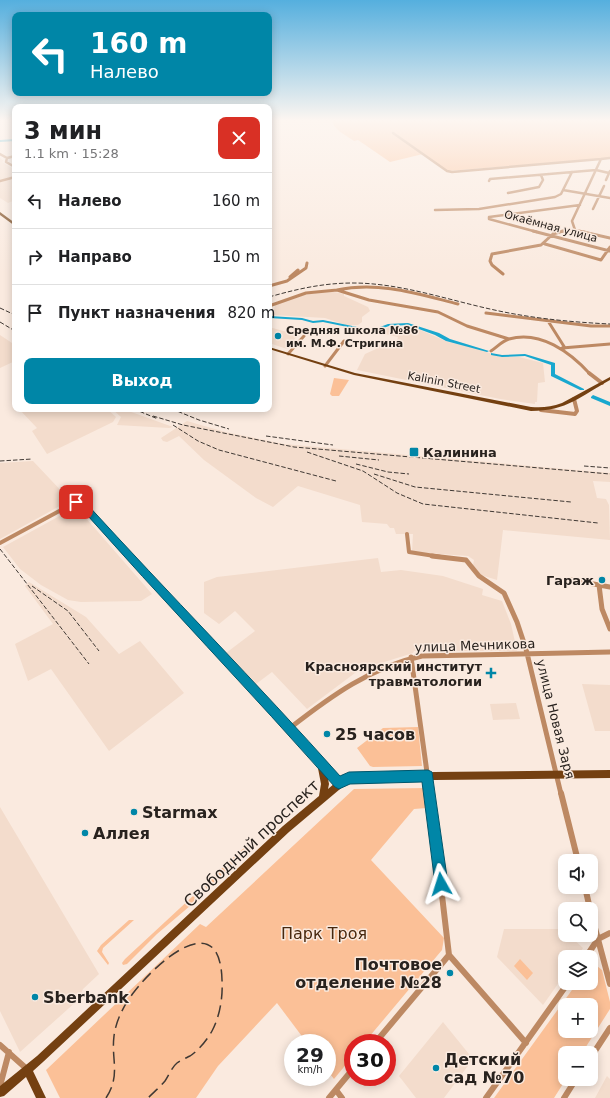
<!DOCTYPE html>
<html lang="ru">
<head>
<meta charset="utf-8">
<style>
  :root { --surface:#fff; --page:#f2f2f2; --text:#202124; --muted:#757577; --line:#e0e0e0; --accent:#0086a7 }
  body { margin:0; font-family:"DejaVu Sans",sans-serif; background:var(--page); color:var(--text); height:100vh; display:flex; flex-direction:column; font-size:15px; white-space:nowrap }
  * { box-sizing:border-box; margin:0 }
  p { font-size:13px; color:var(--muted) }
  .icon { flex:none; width:22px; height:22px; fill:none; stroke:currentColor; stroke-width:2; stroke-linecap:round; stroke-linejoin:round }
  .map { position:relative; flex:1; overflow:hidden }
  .panel { position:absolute; left:12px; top:104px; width:260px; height:308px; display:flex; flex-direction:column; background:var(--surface); border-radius:8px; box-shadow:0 2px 10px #0003 }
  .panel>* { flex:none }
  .banner { position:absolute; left:12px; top:12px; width:260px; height:84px; border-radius:8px; box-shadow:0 2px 10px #0003; background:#0086a7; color:#fff; overflow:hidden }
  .buttons { position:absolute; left:558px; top:854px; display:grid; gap:8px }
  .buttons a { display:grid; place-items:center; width:40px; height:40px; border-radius:8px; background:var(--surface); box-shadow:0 2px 10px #0003; font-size:20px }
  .speed { position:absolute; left:284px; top:1034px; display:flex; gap:8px; font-size:20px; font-weight:700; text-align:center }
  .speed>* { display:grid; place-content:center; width:52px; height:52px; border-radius:50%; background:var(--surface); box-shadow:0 2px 10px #0003; line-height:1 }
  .speed small { font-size:10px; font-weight:400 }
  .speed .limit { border:6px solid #d22; background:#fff; color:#111 }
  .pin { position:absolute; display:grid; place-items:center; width:34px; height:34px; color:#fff; margin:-17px; border-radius:8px; box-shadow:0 2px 6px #0006 }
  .me { position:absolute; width:44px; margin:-22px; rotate:354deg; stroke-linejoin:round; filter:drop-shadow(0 0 3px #0008) }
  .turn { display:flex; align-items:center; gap:14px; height:84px; padding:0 12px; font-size:18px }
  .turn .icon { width:52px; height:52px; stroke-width:2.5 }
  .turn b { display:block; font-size:28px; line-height:34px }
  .round { display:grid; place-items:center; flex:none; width:42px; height:42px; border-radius:8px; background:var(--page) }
  .head { display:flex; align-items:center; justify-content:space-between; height:68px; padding:0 12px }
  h1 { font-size:24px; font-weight:700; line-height:30px }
  .primary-button { display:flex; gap:8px; margin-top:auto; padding:8px 12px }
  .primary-button a { flex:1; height:46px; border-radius:8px; background:var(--accent); color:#fff; font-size:16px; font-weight:700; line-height:46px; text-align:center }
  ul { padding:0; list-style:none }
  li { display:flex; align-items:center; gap:12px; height:56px; padding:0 12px; border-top:1px solid var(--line) }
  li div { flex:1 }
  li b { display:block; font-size:15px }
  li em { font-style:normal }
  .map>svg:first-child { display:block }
</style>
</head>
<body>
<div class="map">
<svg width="610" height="1098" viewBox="0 0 610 1098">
  <rect width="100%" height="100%" fill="#faeadf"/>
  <path fill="#f3dccc" d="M 0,158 L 4,161 L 2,162 L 15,170 L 15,176 L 0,180 Z
    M 15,177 L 15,200 L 8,203 L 0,198 L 0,182 Z
    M 329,291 L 344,294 L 344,296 L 368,307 L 370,311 L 362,317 L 362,322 L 358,325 L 346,325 L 325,318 L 273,315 L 275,305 L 303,295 Z
    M 392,326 L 418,329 L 448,342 L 479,349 L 500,357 L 519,357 L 543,363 L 545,382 L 538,383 L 537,402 L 535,402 L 535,404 L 500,399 L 357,370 L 365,354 L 376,349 L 378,345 L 396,346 L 398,337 L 377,332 Z
    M 269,327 L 298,335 L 287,349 L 269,343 Z
    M 0,335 L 15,345 L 15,361 L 0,368 Z
    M 19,409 L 107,409 L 116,417 L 113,422 L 47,454 L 32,431 L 37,428 Z
    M 112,409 L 123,409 L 173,427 L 169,428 L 117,425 L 121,417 Z
    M 187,421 L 225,432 L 284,444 L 610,473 L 610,482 L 593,481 L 597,498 L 606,499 L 609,505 L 610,540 L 503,530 L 497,580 L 481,575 L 473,565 L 474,560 L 468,556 L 412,552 L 413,534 L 396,534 L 394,528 L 390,528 L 387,524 L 362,522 L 360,505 L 298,486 L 273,507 L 256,498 L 204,460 L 179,436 L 167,442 L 163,441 L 161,438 Z
    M 33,461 L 67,497 L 67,502 L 0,539 L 0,463 Z
    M 76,507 L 85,517 L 152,594 L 141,601 L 81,602 L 68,600 L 41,585 L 20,569 L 3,547 Z
    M 378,558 L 381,572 L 401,570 L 443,576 L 483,589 L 482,595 L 502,601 L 511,624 L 517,651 L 414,651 L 413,653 L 359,670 L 307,709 L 272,672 L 256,684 L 226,653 L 255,631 L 235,611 L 219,624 L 204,613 L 204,582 L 217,577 Z
    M 29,582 L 86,617 L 119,654 L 140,641 L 184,693 L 109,751 L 51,669 L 28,681 L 15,644 L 53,624 L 25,586 Z
    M 582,684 L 610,685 L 610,731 L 595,731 Z
    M 516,703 L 520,719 L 493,720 L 490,704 Z
    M 0,807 L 99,974 L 83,989 L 78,1000 L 20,1052 L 0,1011 Z
    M 504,929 L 563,929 L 565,935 L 569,935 L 583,948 L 577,957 L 565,957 L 565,974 L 543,1005 L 497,957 Z
    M 443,1022 L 473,1059 L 444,1098 L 416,1098 L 399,1076 Z
    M 607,1076 L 610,1079 L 610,1098 L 595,1098 Z"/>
  <path fill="#fbc097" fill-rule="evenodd" d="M 332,121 L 610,121 L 610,158 L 448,171 L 423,154 L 390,162 L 358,140 L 354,141 C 347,136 334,130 332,121 Z
    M 334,378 L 349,380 L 339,396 L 332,396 L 330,394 Z
    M 418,727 L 422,766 L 373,767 L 370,766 L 357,748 L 383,728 Z
    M 426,788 L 427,808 L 414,809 L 371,860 L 444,938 L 442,950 L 364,1043 L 353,1043 L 353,1056 L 334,1079 L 327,1070 L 327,1043 L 307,1043 L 277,1003 L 218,1066 L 196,1098 L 60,1098 L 46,1070 L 200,924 L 206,927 L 354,789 Z
    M 247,845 L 250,848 L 207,889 L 205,886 L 206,883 Z
    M 193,896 L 197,900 L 157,934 L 127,964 L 123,965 L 122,963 L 125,959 Z
    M 129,920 L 134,920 L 103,948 L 102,952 L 109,963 L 108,965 L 97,951 L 101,945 Z
    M 520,959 L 533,973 L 527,980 L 514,966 Z
    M 592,962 L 602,970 L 610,1002 L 610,1009 L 582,1053 L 565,1053 L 566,1079 L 554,1098 L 494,1098 L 577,983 L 591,983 ZM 565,1005 L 591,1005 L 591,1031 L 565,1031 Z"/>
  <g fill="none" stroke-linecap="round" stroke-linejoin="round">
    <path fill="#19a8cf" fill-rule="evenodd" d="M 15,139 L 15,141 L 0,142 L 0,140 Z
      M 269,316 L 302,318 L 313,321 L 323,320 L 372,330 L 388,324 L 408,323 L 439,333 L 450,339 L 489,351 L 487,352 L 446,341 L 435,335 L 408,325 L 389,326 L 372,332 L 323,322 L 313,323 L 302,320 L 269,318 Z
      M 491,353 L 502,355 L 525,354 L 555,363 L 555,374 L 584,389 L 584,390 L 580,390 L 551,376 L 551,365 L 525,356 L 502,357 L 491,355 Z
      M 593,395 L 610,402 L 610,406 L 591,398 L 591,397 Z"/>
    <path stroke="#bd8963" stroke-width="2.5" d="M 393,133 L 447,171 L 452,172 L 601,159
      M 0,154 L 7,158 L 6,162 L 15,167
      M 7,158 L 15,156
      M 606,180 L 610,171
      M 0,181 L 15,177
      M 489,181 L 490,179 L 596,170 L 609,173
      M 563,190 L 610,198
      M 508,193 L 539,187 L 543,180 L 541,175
      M 593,209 L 604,186
      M 435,210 L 479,209 L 555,197 L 561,194 L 572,172
      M 489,217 L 489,219 L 537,232
      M 489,217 L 580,205
      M 575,230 L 572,221 L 601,159 L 610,158
      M 559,232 L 568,230 L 585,232"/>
    <path stroke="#bd8963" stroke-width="3" d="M 533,231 L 610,251
      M 579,231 L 610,238
      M 545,244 L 601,260 L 610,247
      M 503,274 L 492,265 L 490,261 L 492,254 L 541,245 L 553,234 L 563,231
      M 290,277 L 298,270
      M 269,286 L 287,281 L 306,268 L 307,263
      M 337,290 C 379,281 418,294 458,304
      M 269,306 L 306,293 L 337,290 L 369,300 L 438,312 L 467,326 L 509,339
      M 486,313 L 591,326 L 610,326
      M 548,321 L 565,348
      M 562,348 L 610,344
      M 491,351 C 497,347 502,341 509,339 C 540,330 570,352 590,374
      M 288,354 L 304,336
      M 325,366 L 344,341"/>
    <path stroke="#bd8963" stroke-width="4" d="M 589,373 L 602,383
      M 541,410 L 575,414 L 577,411 L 574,399
      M 407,534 L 409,552 L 441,557
      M 0,543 L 76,502 L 82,504 L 130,557"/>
    <path stroke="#bd8963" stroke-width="5" d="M 129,556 L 260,694 L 339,783
      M 432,556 L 466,560 L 479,576 L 504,593 L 517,622 L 526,649 L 561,794
      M 572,580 L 610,587
      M 599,585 L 602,609 L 610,629
      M 411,657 L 430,794
      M 290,728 C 331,696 371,667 422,656 L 610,652"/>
    <path stroke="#bd8963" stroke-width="6" d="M 561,793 L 578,861
      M 585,887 L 590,909
      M 591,913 L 610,984
      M 449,955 L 526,1043
      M 586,957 L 598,939 L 610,933
      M 375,1043 L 449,955 L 430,793
      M 0,1045 L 28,1070
      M 591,1057 L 610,1028
      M 0,1086 L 9,1052
      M 336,1090 L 342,1098
      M 329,1098 L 353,1069
      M 486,1098 L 568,983
      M 564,1098 L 576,1079"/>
    <path fill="#744011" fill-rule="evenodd" d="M 0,212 L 15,223 L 15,226 L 0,215 Z
      M 269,347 L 355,373 L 531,407 C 542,408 551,407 562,403 L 610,377 L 610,380 C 581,396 567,411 531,411 L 354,375 L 269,349 Z
      M 321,759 L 324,760 L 325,763 L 329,784 L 328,789 L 342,777 L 345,776 L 434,772 L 610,770 L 610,778 L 434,780 L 346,784 L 289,832 L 43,1062 L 33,1071 L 46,1098 L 36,1098 L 26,1077 L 4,1096 L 0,1097 L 0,1086 L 37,1056 L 283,826 L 319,796 L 321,784 L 317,763 L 318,760 Z"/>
    <path stroke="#403934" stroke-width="1" stroke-dasharray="4.5 2" stroke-linecap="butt" d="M 269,297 C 297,289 323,283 353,283 C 399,283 445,299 490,309 C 529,318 569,322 610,324
      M 0,308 L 15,315
      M 0,322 L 15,331
      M 134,409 L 158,419
      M 172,409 L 199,420 L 229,429
      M 153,416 L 183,425 L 294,447 L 610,474
      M 173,425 L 198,441 L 219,450 L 336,481
      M 266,436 L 333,445
      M 307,452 L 363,471 L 397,493 L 423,504 L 598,523
      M 339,456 L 379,460
      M 0,461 L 32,459
      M 356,464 L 388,472 L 409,474
      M 584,466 L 610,468
      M 374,474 L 415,487 L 571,502
      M 0,549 L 89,664
      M 32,586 L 68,611 L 99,651"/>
    <path stroke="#403934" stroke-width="1.5" stroke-dasharray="12 6" stroke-linecap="butt" d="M 106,1098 C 121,1075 111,1060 114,1036 C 116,1020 124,1005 134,992 C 156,963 220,905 222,980 C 223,997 220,1016 212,1031 C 207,1040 199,1050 190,1056 C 186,1058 181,1060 177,1063 C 172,1067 169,1075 165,1081 C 160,1087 154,1092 148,1098"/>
  </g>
  <linearGradient id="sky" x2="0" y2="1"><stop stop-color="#55afde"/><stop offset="0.44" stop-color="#fdf6f1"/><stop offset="1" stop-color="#fdf6f1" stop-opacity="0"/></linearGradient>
  <rect width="610" height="274" fill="url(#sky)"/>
  <path fill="#0086a7" stroke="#00576d" d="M 73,499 L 76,499 L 85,502 C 169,594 257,683 340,776 L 349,772 L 428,770 L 432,772 L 448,884 L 446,889 L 441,891 L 437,889 L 435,884 L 422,782 L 350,784 L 339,789 L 335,787 C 251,692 163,601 79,506 L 73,504 Z"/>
  <g fill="#0086a7" stroke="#faeadf" stroke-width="1.5">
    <circle cx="278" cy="336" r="4"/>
    <rect x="409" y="447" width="10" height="10" rx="2"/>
    <circle cx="602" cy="580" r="4"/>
    <path d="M489 667h4v4h4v4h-4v4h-4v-4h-4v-4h4z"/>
    <circle cx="327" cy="734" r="4"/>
    <circle cx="134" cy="812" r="4"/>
    <circle cx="85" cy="833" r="4"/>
    <circle cx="450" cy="973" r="4"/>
    <circle cx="35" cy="997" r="4"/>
    <circle cx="436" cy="1068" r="4"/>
  </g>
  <g text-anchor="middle" stroke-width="3" stroke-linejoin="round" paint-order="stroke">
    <g font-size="11" fill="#28221e" stroke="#faeadf">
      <text transform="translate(551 226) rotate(15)" y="4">Окаёмная улица</text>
      <text transform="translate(444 382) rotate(11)" y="4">Kalinin Street</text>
    </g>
    <g font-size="11" font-weight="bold" fill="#28221e" stroke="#faeadf" text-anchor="start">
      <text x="286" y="334">Средняя школа №86<tspan x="286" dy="13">им. М.Ф. Стригина</tspan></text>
    </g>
    <g font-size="13" font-weight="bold" fill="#28221e" stroke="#faeadf" text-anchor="end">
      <text x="423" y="457" text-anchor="start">Калинина</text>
      <text x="594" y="585">Гараж</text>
      <text x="482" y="671">Красноярский институт<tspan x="482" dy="15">травматологии</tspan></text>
    </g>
    <g font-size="13" fill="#28221e" stroke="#faeadf">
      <text transform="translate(475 645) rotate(-2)" y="5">улица Мечникова</text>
      <text transform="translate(556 719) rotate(76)" y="5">улица Новая Заря</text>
    </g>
    <g font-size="16" font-weight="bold" fill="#28221e" stroke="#faeadf" text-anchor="start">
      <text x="335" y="740">25 часов</text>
      <text x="142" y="818">Starmax</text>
      <text x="93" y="839">Аллея</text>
      <text x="442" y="970" text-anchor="end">Почтовое<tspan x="442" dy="18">отделение №28</tspan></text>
      <text x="43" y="1003">Sberbank</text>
      <text x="444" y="1065">Детский<tspan x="444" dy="18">сад №70</tspan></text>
    </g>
    <g font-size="16" fill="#28221e" stroke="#faeadf">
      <text transform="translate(251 843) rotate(-43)" y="6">Свободный проспект</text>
    </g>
    <g font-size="16" fill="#48280e" stroke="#faeadf">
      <text x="324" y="939">Парк Троя</text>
    </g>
  </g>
</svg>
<div class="buttons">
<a><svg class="icon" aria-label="sound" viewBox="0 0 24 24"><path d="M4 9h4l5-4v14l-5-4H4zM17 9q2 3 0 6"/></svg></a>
<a><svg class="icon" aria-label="search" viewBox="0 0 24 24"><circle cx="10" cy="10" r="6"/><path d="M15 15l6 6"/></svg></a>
<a><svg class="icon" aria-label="layers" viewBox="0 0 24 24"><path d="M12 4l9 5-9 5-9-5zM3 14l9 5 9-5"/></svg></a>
<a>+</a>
<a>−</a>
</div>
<div class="speed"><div>29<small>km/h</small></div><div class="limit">30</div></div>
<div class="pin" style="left:76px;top:502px;background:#d93025"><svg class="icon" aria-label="arrive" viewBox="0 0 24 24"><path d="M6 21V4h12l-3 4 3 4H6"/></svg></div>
<svg class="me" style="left:441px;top:884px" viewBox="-20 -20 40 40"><path d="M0-17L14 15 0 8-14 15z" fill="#0086a7" stroke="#fff" stroke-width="4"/></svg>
<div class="banner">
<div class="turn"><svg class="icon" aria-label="left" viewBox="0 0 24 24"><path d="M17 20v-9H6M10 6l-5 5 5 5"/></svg><div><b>160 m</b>Налево</div></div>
</div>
<section class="panel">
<div class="head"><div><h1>3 мин</h1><p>1.1 km · 15:28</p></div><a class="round" style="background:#d93025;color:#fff"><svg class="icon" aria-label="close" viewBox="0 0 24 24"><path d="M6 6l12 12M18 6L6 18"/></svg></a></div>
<ul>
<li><svg class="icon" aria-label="left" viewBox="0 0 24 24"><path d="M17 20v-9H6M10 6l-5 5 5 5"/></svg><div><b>Налево</b></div><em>160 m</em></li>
<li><svg class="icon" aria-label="right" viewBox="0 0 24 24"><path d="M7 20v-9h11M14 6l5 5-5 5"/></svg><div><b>Направо</b></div><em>150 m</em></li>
<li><svg class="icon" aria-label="arrive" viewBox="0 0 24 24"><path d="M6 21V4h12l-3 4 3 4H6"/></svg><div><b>Пункт назначения</b></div><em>820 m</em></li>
</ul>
<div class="primary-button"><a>Выход</a></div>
</section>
</div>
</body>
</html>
